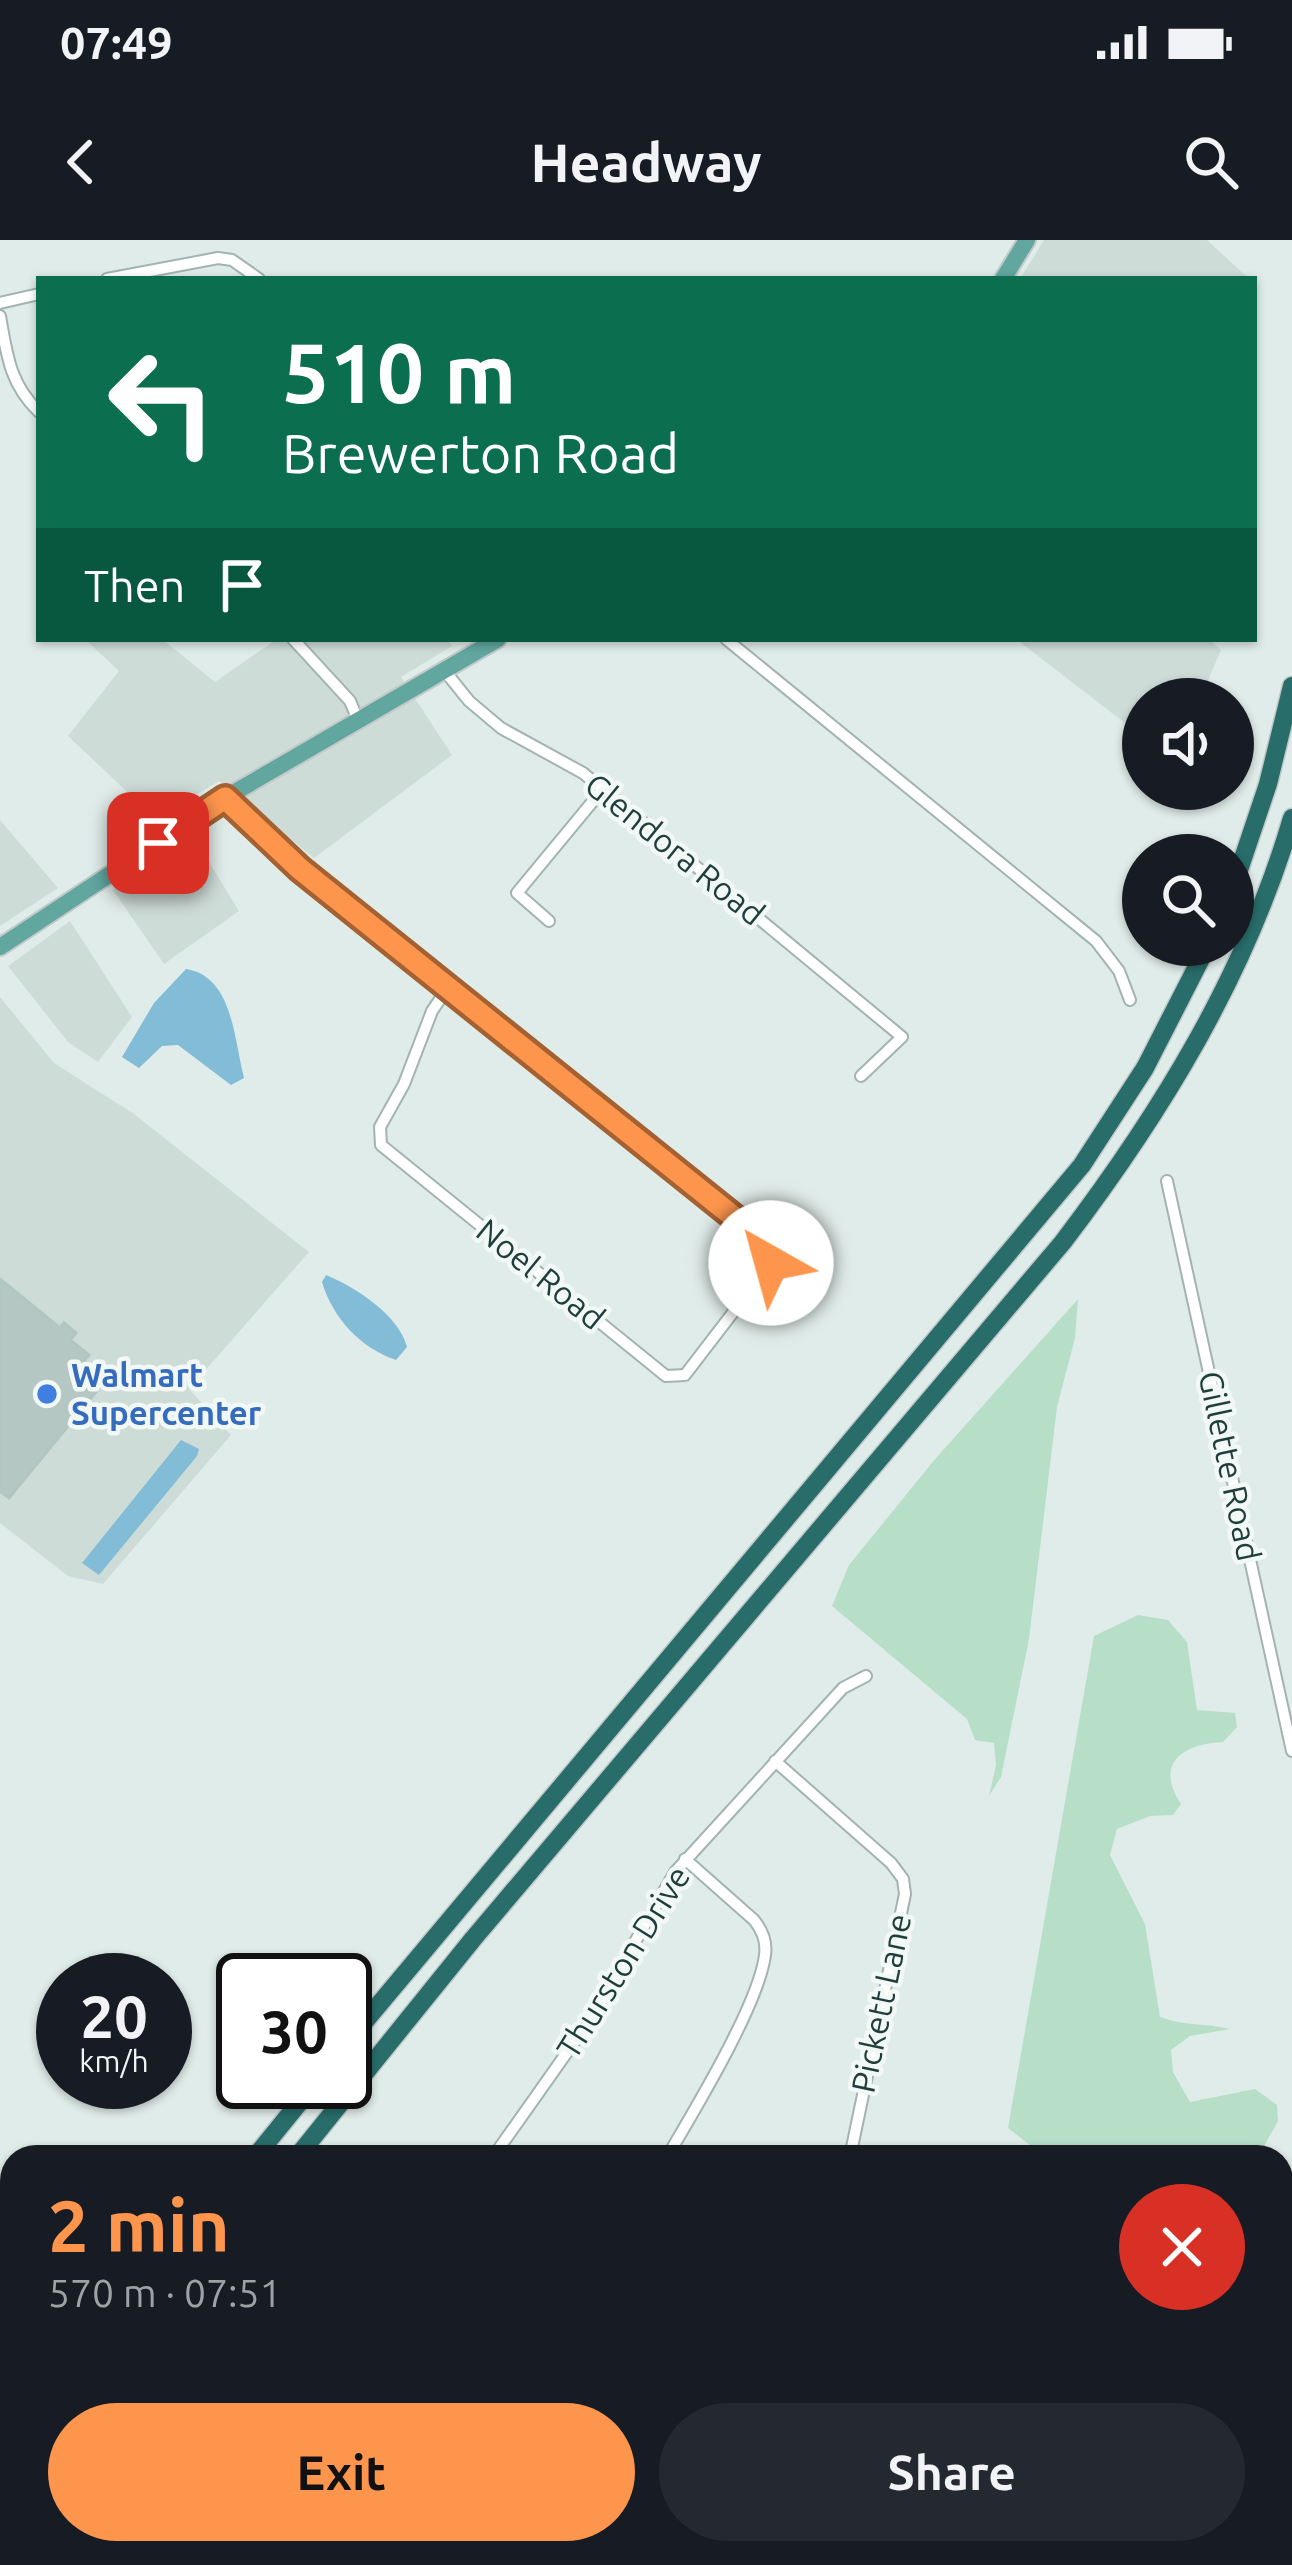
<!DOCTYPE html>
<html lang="en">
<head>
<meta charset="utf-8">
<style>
  :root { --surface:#171b24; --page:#242831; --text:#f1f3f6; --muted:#9ea1a6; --accent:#fd954d }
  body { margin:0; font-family:Ubuntu,sans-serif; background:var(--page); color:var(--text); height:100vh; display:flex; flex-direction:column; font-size:45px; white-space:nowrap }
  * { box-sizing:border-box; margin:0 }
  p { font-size:39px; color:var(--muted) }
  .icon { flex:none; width:66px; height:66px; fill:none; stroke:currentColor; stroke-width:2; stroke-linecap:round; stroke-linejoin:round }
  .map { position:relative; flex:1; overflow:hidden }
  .details { position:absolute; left:0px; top:1905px; width:1293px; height:420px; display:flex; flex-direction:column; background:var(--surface); border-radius:36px 36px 0 0; box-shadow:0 3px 9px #0004 }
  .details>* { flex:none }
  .hud { position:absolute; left:36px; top:36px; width:1221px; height:366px; border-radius:0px; box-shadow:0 3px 9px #0004; background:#0b6e4f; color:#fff; overflow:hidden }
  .fabs { position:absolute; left:1122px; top:438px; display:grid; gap:24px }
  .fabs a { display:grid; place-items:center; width:132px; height:132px; border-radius:50%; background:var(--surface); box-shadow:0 3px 9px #0004; font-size:60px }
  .speed { position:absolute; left:36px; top:1713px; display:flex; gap:24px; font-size:60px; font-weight:700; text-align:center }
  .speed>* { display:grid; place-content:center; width:156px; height:156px; border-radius:50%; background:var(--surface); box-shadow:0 3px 9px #0004; line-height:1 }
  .speed small { font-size:30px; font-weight:400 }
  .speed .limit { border:6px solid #111; border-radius:18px; background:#fff; color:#111 }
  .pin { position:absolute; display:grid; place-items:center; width:102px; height:102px; color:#fff; margin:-51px; border-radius:24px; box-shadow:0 6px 18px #0006 }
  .me { position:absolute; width:132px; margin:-66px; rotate:322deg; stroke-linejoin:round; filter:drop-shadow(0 0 9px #0008) }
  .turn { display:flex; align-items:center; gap:42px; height:252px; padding:0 48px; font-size:54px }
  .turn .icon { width:156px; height:156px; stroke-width:2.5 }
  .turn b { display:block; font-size:84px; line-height:102px }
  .then { display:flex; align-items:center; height:114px; padding:0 48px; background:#0003; gap:24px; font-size:45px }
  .round { display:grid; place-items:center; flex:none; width:126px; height:126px; border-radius:63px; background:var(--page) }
  .headline { display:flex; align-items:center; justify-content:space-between; height:204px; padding:0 48px }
  h1 { font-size:72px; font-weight:700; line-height:90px; color:var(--accent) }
  .action { display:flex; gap:24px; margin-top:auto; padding:24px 48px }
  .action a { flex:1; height:138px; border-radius:72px; background:var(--accent); color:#111; font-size:48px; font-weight:700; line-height:138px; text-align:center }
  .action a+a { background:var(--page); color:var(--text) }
  .status { display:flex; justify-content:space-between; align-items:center; height:84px; padding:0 60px; background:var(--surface); direction:ltr }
  .status svg { height:33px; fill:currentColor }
  header { display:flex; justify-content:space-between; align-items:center; height:156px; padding:0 48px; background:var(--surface); font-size:54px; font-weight:700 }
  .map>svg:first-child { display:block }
</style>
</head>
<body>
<div class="status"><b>07:49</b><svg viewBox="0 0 49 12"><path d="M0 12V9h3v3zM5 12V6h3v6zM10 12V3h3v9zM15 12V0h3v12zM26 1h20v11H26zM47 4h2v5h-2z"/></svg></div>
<header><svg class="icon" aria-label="back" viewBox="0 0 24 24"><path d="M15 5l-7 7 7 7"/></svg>Headway<svg class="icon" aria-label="search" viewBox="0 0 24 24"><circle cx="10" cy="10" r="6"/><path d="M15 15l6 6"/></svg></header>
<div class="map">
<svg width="1292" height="2325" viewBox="0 0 1292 2325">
  <rect width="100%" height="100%" fill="#e0ece9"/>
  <path fill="#cedcd8" d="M 1044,0 L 1207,0 L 1249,39 L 1020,39 Z
    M 85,399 L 162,399 L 215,442 L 277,399 L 448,399 L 452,406 L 401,437 L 452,515 L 314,618 L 219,541 L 156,579 L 68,496 L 119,431 Z
    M 1016,399 L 1209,399 L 1221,410 L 1200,459 L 1143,459 L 1143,497 Z
    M 0,580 L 58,648 L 0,686 Z
    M 193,596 L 239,671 L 164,724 L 113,650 Z
    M 70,681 L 132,777 L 98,822 L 68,802 L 8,726 Z
    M 0,757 L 54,823 L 134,874 L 309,1012 L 189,1149 L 231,1195 L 103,1344 L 68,1336 L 0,1283 Z"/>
  <path fill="#b7dfc8" d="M 1078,1059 L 1075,1098 L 1057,1167 L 1029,1399 L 1001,1537 L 989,1556 L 996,1525 L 994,1503 L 975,1500 L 967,1479 L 832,1366 L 849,1325 L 936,1218 Z
    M 1138,1375 L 1168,1380 L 1187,1402 L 1197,1470 L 1235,1473 L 1237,1487 L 1223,1502 C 1183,1504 1154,1523 1181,1564 L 1173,1575 L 1150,1576 L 1117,1589 L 1110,1615 L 1145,1684 L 1160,1777 C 1183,1786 1206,1783 1230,1789 L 1190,1796 L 1171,1810 L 1173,1832 L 1190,1862 L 1255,1849 L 1277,1865 L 1278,1881 L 1258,1917 L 1045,1917 L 1008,1888 L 1094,1396 Z
    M 1281,1936 L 1292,1993 L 1292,2097 L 1281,2089 Z"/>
  <path fill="#83bcd6" d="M 186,729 C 233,736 234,800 244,838 L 231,845 L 178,805 L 162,806 L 139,828 L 122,817 L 154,763 Z
    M 326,1035 C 355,1047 399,1075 407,1107 L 396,1120 C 359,1107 333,1078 322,1042 Z
    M 181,1200 L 199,1209 L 197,1216 L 99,1335 L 82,1323 Z"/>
  <path fill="#b5c7c2" stroke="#b2c6c1" stroke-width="3" d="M 0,1039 L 60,1088 L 64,1083 L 76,1093 L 70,1100 L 89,1115 L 77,1129 L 100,1147 L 9,1258 L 0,1251 Z"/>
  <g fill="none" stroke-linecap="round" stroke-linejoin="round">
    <defs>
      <path id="street" d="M 107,39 L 218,18 L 232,20 L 259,39
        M 0,63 L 39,54
        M 0,76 C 7,116 10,144 39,172
        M 293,399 L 350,461 L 358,480
        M 726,399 L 1096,701 L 1119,731 L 1130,760
        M 444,430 L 469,461 L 501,488 L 583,533 L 902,797 L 861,836
        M 225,558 L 300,629 L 769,1006 L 771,1023 L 685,1135 L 666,1136 L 381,905 L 380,887 L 404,844 L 432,771 L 447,749
        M 549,681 L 517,653 L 603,549
        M 1167,941 L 1292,1511
        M 775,1521 L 891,1623 L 903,1639 L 905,1654 L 850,1917
        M 493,1917 L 592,1777 L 675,1632 L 843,1448 L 866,1436
        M 667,1917 C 694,1871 759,1764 765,1715 C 767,1702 762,1690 754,1680 L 685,1619
        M 1281,2201 L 1292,2209
        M 543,2313 L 549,2325
        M 690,2313 L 696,2325
        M 1200,2313 L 1215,2325
        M 758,2325 L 767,2313
        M 1028,2325 L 1029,2313"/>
      <path id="primary" d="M 1003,39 L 1027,0
        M 0,707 L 225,558 L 498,399"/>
      <path id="highway" d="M 1233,648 L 1268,544 L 1292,446
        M 345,1805 L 1082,925 L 1145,828 L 1208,705
        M 255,1917 L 316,1842
        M 297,1917 L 473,1699 L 1063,1002 C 1161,873 1246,735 1292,578
        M 0,2234 L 12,2219
        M 0,2285 L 12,2270"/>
    </defs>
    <use href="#street" stroke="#a2b4b1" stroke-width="14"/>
    <use href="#primary" stroke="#c0c9c8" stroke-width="20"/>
    <use href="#highway" stroke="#c0c9c8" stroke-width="21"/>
    <use href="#street" stroke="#fff" stroke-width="10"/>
    <use href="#primary" stroke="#61a69f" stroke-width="16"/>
    <use href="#highway" stroke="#286d6a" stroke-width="18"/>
  </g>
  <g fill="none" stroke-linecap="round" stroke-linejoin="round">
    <defs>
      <path id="route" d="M 158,603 L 225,558 L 300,629 L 765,1002 L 772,1015 L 771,1023"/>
    </defs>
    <use href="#route" stroke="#a46132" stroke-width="30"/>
    <use href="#route" stroke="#fd954d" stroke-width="21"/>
  </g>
  <circle fill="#3f7fe0" stroke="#f1f8f6" stroke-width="4.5" cx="47" cy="1154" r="12"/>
  <g text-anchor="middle" stroke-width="9" stroke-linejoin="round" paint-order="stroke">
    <g font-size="33" fill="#1f3e3b" stroke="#f1f8f6">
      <text transform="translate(675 609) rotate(39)" y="12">Glendora Road</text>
      <text transform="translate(541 1034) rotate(39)" y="12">Noel Road</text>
      <text transform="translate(1230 1226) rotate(78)" y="12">Gillette Road</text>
      <text transform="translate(623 1722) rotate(-58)" y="12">Thurston Drive</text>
      <text transform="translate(881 1763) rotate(-78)" y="12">Pickett Lane</text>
    </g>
    <g font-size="33" font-weight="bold" fill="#366cbe" stroke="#f1f8f6" text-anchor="start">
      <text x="71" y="1147">Walmart<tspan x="71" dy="38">Supercenter</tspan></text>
    </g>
  </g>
</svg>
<div class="fabs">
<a><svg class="icon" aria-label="sound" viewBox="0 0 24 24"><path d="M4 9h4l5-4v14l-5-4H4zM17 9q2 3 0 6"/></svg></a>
<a><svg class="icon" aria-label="search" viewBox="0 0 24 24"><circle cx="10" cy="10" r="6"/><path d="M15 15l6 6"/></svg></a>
</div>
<div class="speed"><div>20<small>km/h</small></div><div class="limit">30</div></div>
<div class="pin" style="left:158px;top:603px;background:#d93025"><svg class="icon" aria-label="arrive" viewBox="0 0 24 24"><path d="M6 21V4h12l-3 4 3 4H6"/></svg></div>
<svg class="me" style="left:771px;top:1023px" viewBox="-20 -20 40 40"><circle r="19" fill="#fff"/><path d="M0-13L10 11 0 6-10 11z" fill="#fd954d"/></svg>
<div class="hud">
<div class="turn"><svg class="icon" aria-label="left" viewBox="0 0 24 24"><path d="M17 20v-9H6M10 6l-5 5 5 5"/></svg><div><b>510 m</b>Brewerton Road</div></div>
<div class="then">Then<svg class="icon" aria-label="arrive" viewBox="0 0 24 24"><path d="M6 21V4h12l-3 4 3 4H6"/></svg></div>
</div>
<section class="details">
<div class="headline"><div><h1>2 min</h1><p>570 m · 07:51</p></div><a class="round" style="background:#d93025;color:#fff"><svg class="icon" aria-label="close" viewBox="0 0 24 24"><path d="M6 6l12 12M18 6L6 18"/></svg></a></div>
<div class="action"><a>Exit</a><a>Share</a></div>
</section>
</div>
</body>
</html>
